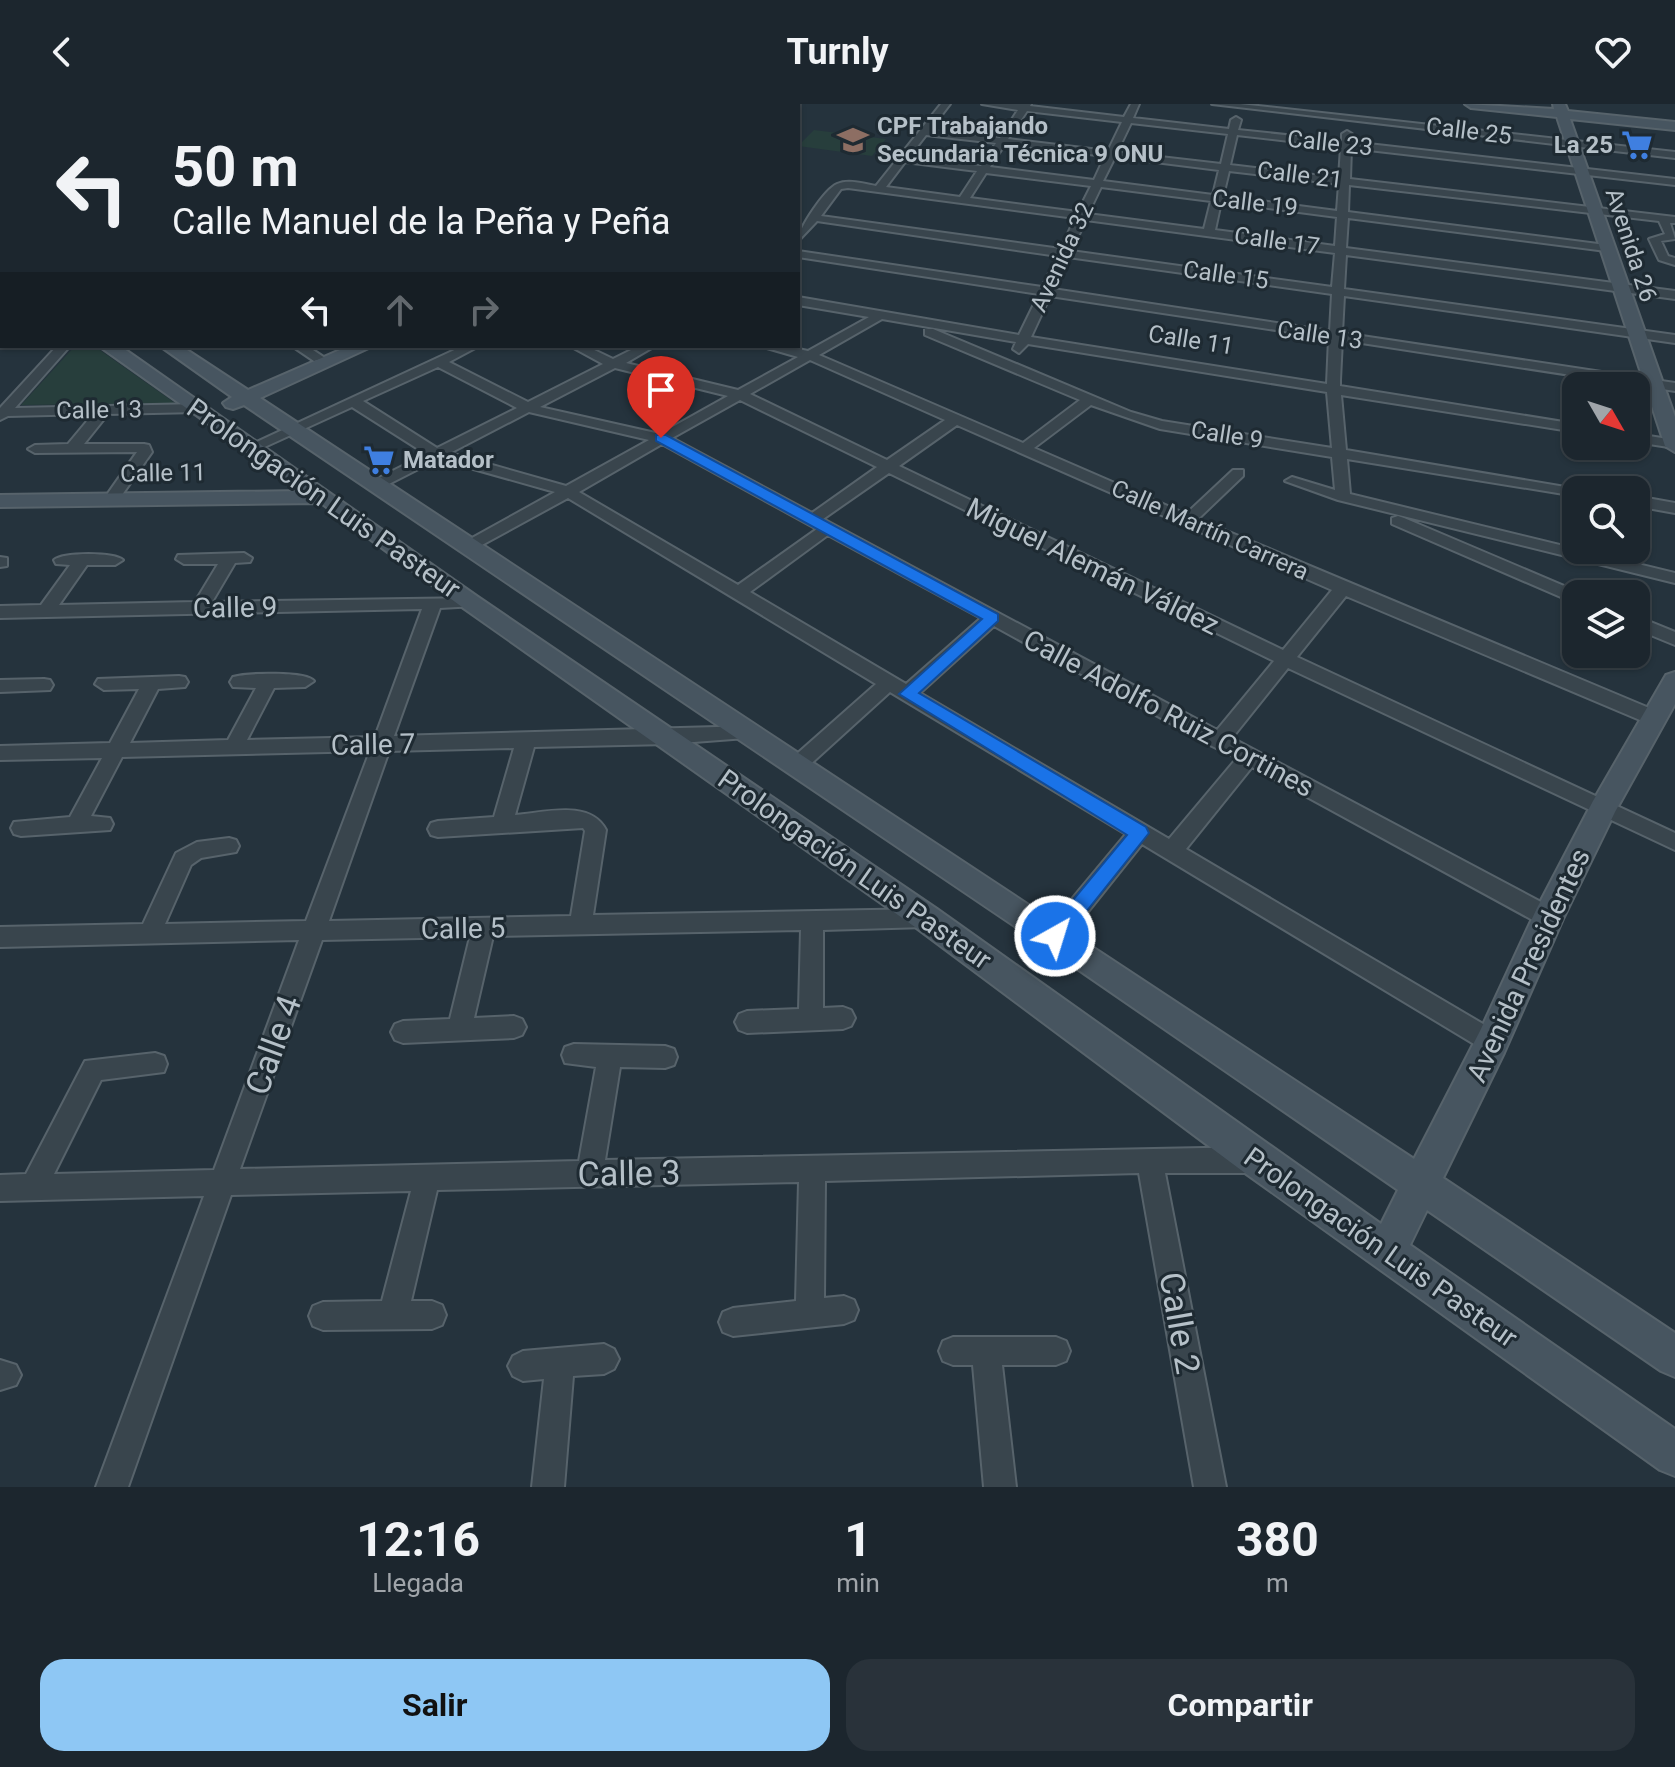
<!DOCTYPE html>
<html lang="es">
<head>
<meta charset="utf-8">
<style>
  :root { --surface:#1c262e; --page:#29323a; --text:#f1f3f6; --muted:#a0a5aa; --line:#3a434a; --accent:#8ec7f4 }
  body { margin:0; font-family:Roboto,sans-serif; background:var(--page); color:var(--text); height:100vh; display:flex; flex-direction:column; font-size:30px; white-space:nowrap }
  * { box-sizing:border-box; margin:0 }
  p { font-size:26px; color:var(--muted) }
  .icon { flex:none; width:44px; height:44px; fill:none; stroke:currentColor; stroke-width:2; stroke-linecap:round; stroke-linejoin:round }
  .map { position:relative; height:1383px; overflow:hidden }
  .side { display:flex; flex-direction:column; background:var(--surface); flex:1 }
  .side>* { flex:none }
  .guide { position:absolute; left:0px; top:0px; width:800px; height:244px; box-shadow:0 2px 6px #0004,0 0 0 2px var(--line); background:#1c262e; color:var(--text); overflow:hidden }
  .needle { width:52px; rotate:129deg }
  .tools { position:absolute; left:1562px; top:268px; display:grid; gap:16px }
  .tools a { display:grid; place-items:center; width:88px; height:88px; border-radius:16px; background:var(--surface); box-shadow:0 2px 6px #0004,0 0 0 2px var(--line); font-size:40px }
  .pin { position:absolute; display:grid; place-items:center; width:68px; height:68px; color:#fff; margin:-82px -34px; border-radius:50% 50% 50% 0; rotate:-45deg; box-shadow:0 0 8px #0007 }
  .pin .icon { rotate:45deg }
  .me { position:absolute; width:88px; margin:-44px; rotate:39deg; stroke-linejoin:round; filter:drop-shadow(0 0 6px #0008) }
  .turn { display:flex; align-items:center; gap:28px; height:168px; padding:0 40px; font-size:36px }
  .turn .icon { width:104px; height:104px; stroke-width:2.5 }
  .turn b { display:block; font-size:56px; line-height:68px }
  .lanes { display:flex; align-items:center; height:76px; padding:0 40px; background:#0003; justify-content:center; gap:40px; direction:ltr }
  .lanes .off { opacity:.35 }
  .eta { display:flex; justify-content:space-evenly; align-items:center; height:136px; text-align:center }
  .eta b { font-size:48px; font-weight:700; line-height:56px }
  .action { display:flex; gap:16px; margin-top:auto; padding:16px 40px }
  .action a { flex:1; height:92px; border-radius:24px; background:var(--accent); color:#111; font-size:32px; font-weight:700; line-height:92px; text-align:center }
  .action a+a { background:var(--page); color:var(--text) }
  header { display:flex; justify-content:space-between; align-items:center; height:104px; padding:0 40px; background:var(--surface); font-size:36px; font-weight:700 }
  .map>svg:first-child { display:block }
</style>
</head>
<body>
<header><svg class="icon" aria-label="back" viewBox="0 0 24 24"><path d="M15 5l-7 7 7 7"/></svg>Turnly<svg class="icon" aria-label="heart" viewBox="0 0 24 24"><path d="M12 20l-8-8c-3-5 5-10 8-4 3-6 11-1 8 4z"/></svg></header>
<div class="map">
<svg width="1675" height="1383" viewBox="0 0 1675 1383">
  <rect width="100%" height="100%" fill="#25333d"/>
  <path fill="#273e3c" d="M 814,26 L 886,35 L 872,52 L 798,42 Z
    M 75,242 L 94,242 L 175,299 L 21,301 Z"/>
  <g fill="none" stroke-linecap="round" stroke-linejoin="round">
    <path fill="#395263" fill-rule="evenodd" d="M 121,0 L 135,0 L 120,2 Z
      M 0,44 L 2,44 L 0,51 Z"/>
    <defs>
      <path id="street" d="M 264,0 L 287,0 L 288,2 L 265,2 Z
        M 475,0 L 497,0 L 498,2 L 476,2 Z
        M 655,0 L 681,0 L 682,2 L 656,2 Z
        M 941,0 L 950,0 L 930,26 L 1000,34 L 1018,6 L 982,0 L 1031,0 L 1030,2 L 1124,13 L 1131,0 L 1139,0 L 1133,14 L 1229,25 L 1231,16 L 1236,13 L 1241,16 L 1238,26 L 1342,37 L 1342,30 L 1347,27 L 1352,30 L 1351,38 L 1675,75 L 1675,81 L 1351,44 L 1350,75 L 1675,113 L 1675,119 L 1670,119 L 1675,135 L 1661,137 L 1668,152 L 1675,154 L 1675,161 L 1659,156 L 1649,135 L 1665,130 L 1659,117 L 1349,81 L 1348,108 L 1606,141 L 1612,144 L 1606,147 L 1348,114 L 1346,144 L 1675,187 L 1675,195 L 1346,151 L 1344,185 L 1675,231 L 1675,239 L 1344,192 L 1342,229 L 1675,279 L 1675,287 L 1342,236 L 1340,276 L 1340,282 L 1576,320 L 1576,328 L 1341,291 L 1346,346 L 1583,386 L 1576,386 L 1576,392 L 1347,355 L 1350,390 L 1675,469 L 1675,479 L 1338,396 L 1285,377 L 1292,373 L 1335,386 L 1332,353 L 1160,325 L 1091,301 L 1034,344 L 1186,410 L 1233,366 L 1243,366 L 1243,372 L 1198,415 L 1661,609 L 1663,614 L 1661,619 L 1647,619 L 1346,492 L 1297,553 L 1675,729 L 1675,746 L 1288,564 L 1232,634 L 1556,806 L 1559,813 L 1556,820 L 1548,822 L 1540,820 L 1252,663 L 1186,745 L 1500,930 L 1504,938 L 1500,946 L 1492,949 L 1484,946 L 1142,740 L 1063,839 L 1055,842 L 1047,839 L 1044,832 L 1047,825 L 1126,730 L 890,588 L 804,666 L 790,666 L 787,661 L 790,656 L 876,580 L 568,394 L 469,448 L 461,443 L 463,439 L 555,388 L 438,355 L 381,384 L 371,384 L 371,378 L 426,350 L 352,303 L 258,346 L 248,346 L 246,343 L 463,242 L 479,242 L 449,258 L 528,298 L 603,260 L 570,242 L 586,242 L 613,255 L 639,242 L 655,242 L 626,259 L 738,286 L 798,253 L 760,242 L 784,242 L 808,247 L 869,213 L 798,201 L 798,193 L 1019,231 L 1039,190 L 798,153 L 798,147 L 1042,183 L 1058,152 L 817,117 L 798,137 C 798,125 825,85 837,80 C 849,75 864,80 876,82 ZM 1027,7 L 1122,18 L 1108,47 L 1008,35 ZM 1131,19 L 1228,30 L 1221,60 L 1117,48 ZM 926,31 L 996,39 L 981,62 L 909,53 ZM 1237,31 L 1341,43 L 1339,74 L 1230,61 ZM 1005,40 L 1105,52 L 1094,76 L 990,63 ZM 1115,53 L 1219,66 L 1213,91 L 1103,77 ZM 905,58 L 977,67 L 960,93 L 886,83 ZM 1229,67 L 1339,80 L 1337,107 L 1223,92 ZM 986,69 L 1091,82 L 1078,108 L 970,94 ZM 1101,83 L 1211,97 L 1204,125 L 1088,110 ZM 848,84 L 1075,114 L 1061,145 L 821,112 L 841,85 ZM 1221,98 L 1337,113 L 1335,142 L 1215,126 ZM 1086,116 L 1335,149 L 1332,183 L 1071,147 ZM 1068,153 L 1332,190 L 1330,227 L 1053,185 ZM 1050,192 L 1329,234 L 1327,280 L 1031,233 ZM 882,215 L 1016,238 L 1013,245 L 1019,249 L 1028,240 L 1327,288 L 1332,344 L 1162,317 L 1131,308 L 933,225 L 925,225 L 925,231 L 1080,296 L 1023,339 L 819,251 ZM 810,256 L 945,316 L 887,356 L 750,290 ZM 438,263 L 517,304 L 437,344 L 363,297 ZM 615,264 L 728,292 L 660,330 L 540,303 ZM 740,296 L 877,363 L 812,409 L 672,334 ZM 529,308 L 649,336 L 566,382 L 450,349 ZM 957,321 L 1332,486 L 1283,546 L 899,362 ZM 662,340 L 806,419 L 817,425 L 738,481 L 579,388 ZM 889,369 L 1274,557 L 1217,626 L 823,415 ZM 828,431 L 981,514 L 906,580 L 750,488 ZM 994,522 L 1212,642 L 1237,654 L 1169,735 L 920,589 Z
        M 1212,0 L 1240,0 L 1675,48 L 1675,54 Z
        M 0,90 L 2,90 L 2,96 L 0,96 Z
        M 0,228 L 2,228 L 2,236 L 0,236 Z
        M 57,242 L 70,242 L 15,304 L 198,300 L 205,304 L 198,308 L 108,310 L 84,340 L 144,340 L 149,341 L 152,348 L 117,398 L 107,398 L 104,395 L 137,348 L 35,349 L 28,345 L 35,341 L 68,340 L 93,310 L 8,312 L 0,316 L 0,304 Z
        M 292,242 L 307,242 L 325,254 L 314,257 Z
        M 1636,330 L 1675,336 L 1675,344 L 1636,338 Z
        M 1636,392 L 1675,399 L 1675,409 L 1636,402 Z
        M 1398,412 L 1404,414 L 1583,490 L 1576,490 L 1576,498 L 1570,497 L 1392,420 L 1392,414 Z
        M 244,449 L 252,454 L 250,458 L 235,459 L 212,498 L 476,494 L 478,498 L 476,502 L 440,504 L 394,632 L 753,622 L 755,627 L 753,632 L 746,634 L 668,640 L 534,643 L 515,711 C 544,709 590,695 606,726 L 593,811 L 926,805 L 934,807 L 937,814 L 934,821 L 926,823 L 823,826 L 823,904 L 843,903 L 851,906 L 855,914 L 851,922 L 843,925 L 747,929 L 739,926 L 735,918 L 739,910 L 747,907 L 799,905 L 801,826 L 493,832 L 474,914 L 514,912 L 522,915 L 526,923 L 522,931 L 514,934 L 403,939 L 395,936 L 391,928 L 395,920 L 403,917 L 450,915 L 470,833 L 322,836 L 240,1065 L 579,1057 L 596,963 L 565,959 L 562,951 L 565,943 L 574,940 L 665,942 L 674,945 L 677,953 L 674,961 L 665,964 L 620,963 L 605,1056 L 1254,1043 L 1263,1047 L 1267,1056 L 1263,1065 L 1254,1069 L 1165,1069 L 1226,1383 L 1194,1383 L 1139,1069 L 825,1077 L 824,1194 L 844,1192 L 854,1196 L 858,1206 L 854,1216 L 844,1220 L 733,1232 L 723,1228 L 719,1218 L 723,1208 L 733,1204 L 796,1197 L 799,1078 L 437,1086 L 411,1197 L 432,1197 L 442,1201 L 446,1211 L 442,1221 L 432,1225 L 323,1226 L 313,1222 L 309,1212 L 313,1202 L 323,1198 L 382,1197 L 411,1087 L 231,1091 L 128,1383 L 96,1383 L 204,1092 L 0,1097 L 0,1071 L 26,1070 L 85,957 L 155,949 L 164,952 L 167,960 L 164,968 L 101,976 L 54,1070 L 214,1066 L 299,836 L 0,843 L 0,823 L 143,820 L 176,749 L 197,738 L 229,734 L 236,736 L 239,742 L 236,748 L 201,754 L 191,761 L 165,820 L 306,817 L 370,647 L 122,653 L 91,712 L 110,714 L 113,720 L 110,726 L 21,732 L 14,730 L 11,724 L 14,718 L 70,713 L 102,654 L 0,656 L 0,642 L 110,639 L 139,585 L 104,586 L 95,580 L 98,575 L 179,572 L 185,573 L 188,578 L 185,583 L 158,585 L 130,639 L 228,636 L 256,584 L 233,583 L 230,578 L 233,573 C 247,569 306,567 314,577 L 305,583 L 274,584 L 247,636 L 375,633 L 422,505 L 0,514 L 0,502 L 41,501 L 70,461 L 56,460 L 54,456 C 63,448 114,448 123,456 L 115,461 L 87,461 L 59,501 L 195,498 L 218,460 L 184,460 L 176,455 L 178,451 ZM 514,644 L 494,713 L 438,717 L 431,719 L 428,725 L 431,731 L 438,733 L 583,724 L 585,727 L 571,812 L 329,817 L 389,647 Z
        M 0,453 L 7,454 L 7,462 L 0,463 Z
        M 1636,512 L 1675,528 L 1675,541 L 1636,525 Z
        M 44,575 L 50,576 L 53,581 L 50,586 L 0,588 L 0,576 Z
        M 953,1233 L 1056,1233 L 1066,1237 L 1070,1247 L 1066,1257 L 1056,1261 L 1002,1261 L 1016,1383 L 984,1383 L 973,1261 L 953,1261 L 943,1257 L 939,1247 L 943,1237 Z
        M 604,1240 L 614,1245 L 619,1255 L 614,1265 L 604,1270 L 573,1272 L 564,1383 L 532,1383 L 544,1275 L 523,1277 L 513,1272 L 508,1262 L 513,1252 L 523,1247 Z
        M 0,1256 L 16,1261 L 21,1271 L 16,1281 L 0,1286 Z"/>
      <path id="secondary" d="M 1465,0 L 1554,5 L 1553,0 L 1565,0 L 1568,7 L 1675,18 L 1675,26 L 1570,15 L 1675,313 L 1675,348 L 1665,342 L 1557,13 L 1471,4 Z
        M 0,36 L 2,36 L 2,44 L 0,44 Z
        M 0,125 L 2,126 L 2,136 L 0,135 Z
        M 0,164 L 2,165 L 2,175 L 0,174 Z
        M 99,242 L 120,242 L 478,493 L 937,805 L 1381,1120 L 1398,1086 L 1044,842 L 244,301 L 233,305 L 226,303 L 223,299 L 232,293 L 160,242 L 181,242 L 248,286 L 349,242 L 373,242 L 260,294 L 1414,1055 L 1480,927 L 1537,804 L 1593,697 L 1666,571 L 1675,568 L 1675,600 L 1615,708 L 1563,815 L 1504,949 L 1443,1074 L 1675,1229 L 1675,1273 L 1661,1267 L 1427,1106 L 1410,1141 L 1675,1325 L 1675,1372 L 1660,1366 L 1245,1069 L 915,823 L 462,503 L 321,399 L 0,403 L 0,391 L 303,387 Z"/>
    </defs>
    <use href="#street" stroke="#57636b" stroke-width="4"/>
    <use href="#secondary" stroke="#57636b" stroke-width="4"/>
    <use href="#street" fill="#39454d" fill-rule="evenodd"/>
    <use href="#secondary" fill="#475560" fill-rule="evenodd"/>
  </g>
  <path fill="#1a73e8" stroke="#114b97" stroke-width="2" d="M 656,331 L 666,331 L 998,510 L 998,517 L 919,589 L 1146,723 L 1149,729 L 1062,838 L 1055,841 L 1048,838 L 1045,832 L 1048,826 L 1127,731 L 899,590 L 982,515 L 656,337 Z"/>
  <defs>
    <symbol id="school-bare" viewBox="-9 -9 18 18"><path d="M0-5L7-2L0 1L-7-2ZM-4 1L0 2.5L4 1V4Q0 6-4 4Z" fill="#8d6e63" stroke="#1e2a32" stroke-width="2.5" paint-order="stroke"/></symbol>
    <symbol id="supermarket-bare" viewBox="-9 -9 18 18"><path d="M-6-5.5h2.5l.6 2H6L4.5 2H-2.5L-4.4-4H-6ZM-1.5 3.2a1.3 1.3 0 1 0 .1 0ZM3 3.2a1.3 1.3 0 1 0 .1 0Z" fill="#3f7fe0" stroke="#1e2a32" stroke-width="2.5" paint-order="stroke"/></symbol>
  </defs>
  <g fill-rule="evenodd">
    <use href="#school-bare" x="831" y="14" width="44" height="44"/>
    <use href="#supermarket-bare" x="1615" y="19" width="44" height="44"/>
    <use href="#supermarket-bare" x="357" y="334" width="44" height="44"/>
  </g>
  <g text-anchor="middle" stroke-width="6" stroke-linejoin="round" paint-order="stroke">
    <g font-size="24" font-weight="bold" fill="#b5c0c8" stroke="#1e2a32" text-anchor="start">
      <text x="877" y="30">CPF Trabajando<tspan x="877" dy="28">Secundaria Técnica 9 ONU</tspan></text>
      <text x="1613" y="49" text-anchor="end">La 25</text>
      <text x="403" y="364">Matador</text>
    </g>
    <g font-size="24" fill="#b5c0c8" stroke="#1e2a32">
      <text transform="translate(1469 27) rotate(7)" y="8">Calle 25</text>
      <text transform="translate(1330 39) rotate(6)" y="8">Calle 23</text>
      <text transform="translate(1300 71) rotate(7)" y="8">Calle 21</text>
      <text transform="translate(1255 99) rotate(7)" y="8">Calle 19</text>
      <text transform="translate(1277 137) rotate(8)" y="8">Calle 17</text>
      <text transform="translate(1631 141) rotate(72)" y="8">Avenida 26</text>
      <text transform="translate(1062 153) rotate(-65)" y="8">Avenida 32</text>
      <text transform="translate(1226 171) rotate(8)" y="8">Calle 15</text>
      <text transform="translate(1320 231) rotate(8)" y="8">Calle 13</text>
      <text transform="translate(1191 236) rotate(9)" y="8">Calle 11</text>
      <text transform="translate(99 306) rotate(-1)" y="8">Calle 13</text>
      <text transform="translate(1227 331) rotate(9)" y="8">Calle 9</text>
      <text transform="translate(163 369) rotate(-1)" y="8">Calle 11</text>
      <text transform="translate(1210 426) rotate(24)" y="8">Calle Martín Carrera</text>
    </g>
    <g font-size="28" fill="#b5c0c8" stroke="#1e2a32">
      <text transform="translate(324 394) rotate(35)" y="10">Prolongación Luis Pasteur</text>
      <text transform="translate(1093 462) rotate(26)" y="10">Miguel Alemán Váldez</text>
      <text transform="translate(235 503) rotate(-1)" y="10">Calle 9</text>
      <text transform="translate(1169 609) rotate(28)" y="10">Calle Adolfo Ruiz Cortines</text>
      <text transform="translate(373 640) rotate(-1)" y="10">Calle 7</text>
      <text transform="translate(855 765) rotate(35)" y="10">Prolongación Luis Pasteur</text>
      <text transform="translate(463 824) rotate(-1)" y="10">Calle 5</text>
      <text transform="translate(1528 861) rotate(-65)" y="10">Avenida Presidentes</text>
      <text transform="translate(1381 1143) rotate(35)" y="10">Prolongación Luis Pasteur</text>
    </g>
    <g font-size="34" fill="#b5c0c8" stroke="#1e2a32">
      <text transform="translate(273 941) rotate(-70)" y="12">Calle 4</text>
      <text transform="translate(629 1069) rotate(-1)" y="12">Calle 3</text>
      <text transform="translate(1180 1219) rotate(80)" y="12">Calle 2</text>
    </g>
  </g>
</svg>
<div class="tools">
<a><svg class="needle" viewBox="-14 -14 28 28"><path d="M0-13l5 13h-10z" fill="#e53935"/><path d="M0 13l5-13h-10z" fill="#a0a5aa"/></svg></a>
<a><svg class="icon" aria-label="search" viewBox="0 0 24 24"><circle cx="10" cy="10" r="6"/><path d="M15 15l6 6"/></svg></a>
<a><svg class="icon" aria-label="layers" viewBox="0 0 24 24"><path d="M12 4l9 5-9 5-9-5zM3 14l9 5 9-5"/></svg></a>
</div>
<div class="pin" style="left:661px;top:334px;background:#d93025"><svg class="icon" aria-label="arrive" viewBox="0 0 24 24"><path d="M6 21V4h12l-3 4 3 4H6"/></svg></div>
<svg class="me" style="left:1055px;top:832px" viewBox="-20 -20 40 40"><circle r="17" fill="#1a73e8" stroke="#fff" stroke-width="3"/><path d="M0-11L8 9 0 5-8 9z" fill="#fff"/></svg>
<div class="guide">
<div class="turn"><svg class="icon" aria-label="left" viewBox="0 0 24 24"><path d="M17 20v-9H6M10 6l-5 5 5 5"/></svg><div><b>50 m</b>Calle Manuel de la Peña y Peña</div></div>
<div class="lanes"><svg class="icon" aria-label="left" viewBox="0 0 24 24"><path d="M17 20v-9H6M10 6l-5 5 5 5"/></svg><svg class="icon off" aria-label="ahead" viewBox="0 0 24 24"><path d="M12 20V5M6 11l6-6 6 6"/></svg><svg class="icon off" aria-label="right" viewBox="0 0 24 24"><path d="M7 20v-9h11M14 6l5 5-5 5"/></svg></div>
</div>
</div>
<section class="side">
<div class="eta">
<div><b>12:16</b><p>Llegada</p></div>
<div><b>1</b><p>min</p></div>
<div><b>380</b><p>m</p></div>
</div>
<div class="action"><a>Salir</a><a>Compartir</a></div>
</section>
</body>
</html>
